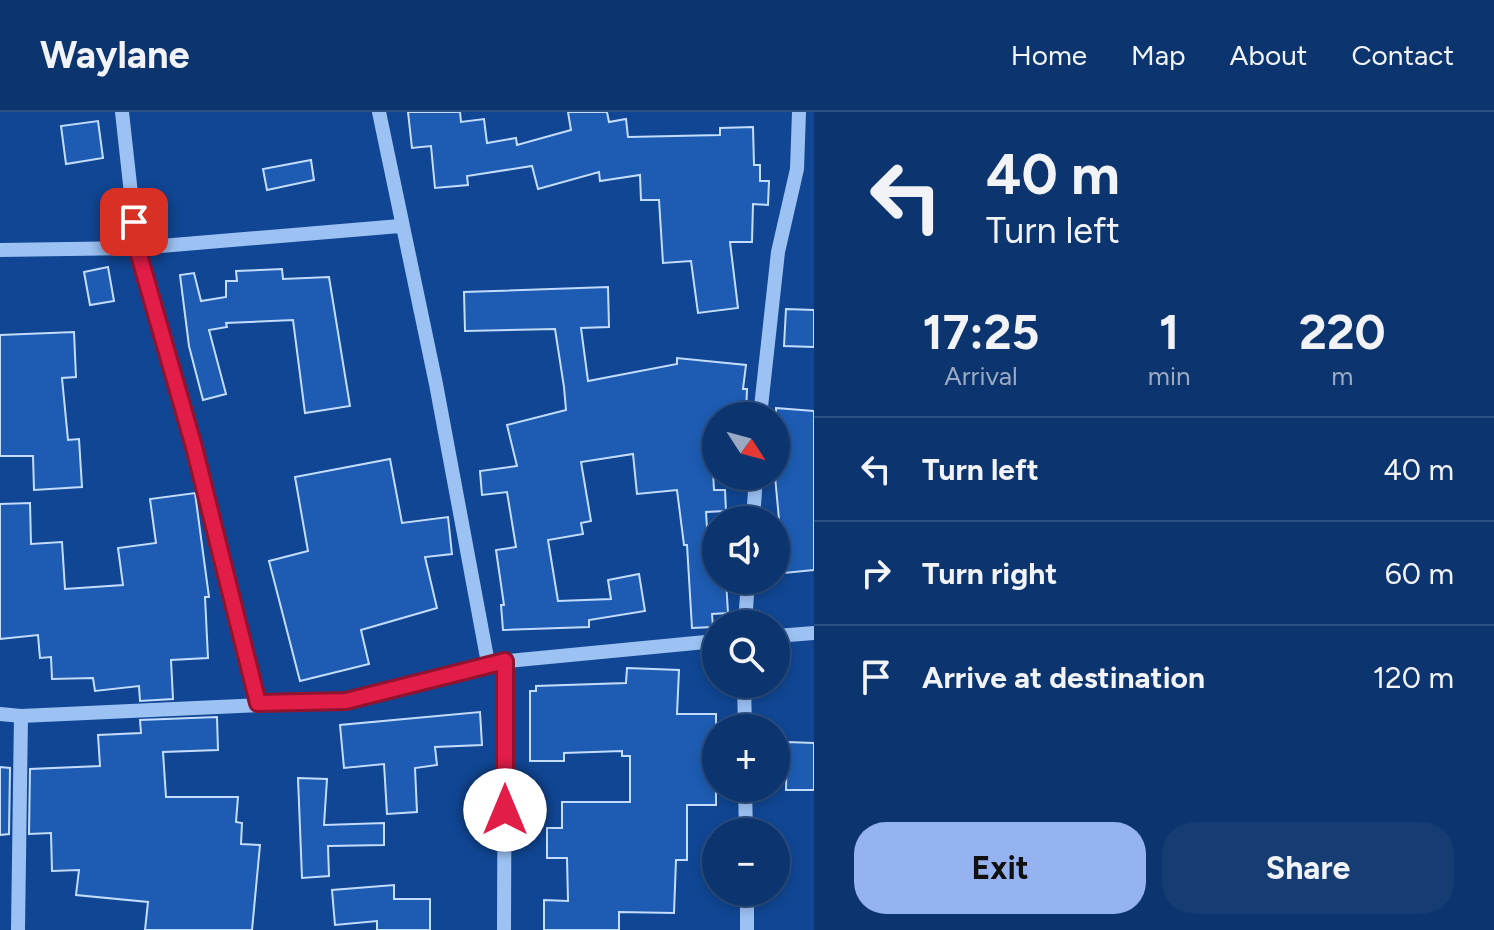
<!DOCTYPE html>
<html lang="en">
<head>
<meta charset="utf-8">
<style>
  :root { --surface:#0c346e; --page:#153c73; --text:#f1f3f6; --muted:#9aaac2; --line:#2c4f81; --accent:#95b2f1 }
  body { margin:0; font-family:Figtree,sans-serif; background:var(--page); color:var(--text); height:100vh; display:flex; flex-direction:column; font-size:30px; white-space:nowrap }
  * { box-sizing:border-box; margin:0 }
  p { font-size:26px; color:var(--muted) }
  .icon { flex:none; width:44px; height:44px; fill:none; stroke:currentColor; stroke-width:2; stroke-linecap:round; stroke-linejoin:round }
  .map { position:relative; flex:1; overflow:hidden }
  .sheet { display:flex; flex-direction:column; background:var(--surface); width:680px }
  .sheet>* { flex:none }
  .hud { background:#0c346e; color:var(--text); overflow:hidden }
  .needle { width:52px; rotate:126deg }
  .controls { position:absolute; left:702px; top:290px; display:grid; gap:16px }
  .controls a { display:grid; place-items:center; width:88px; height:88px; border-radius:50%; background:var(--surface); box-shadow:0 4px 12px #0003,0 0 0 2px var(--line); font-size:40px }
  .pin { position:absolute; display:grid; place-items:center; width:68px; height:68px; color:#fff; margin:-34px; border-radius:16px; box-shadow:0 4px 12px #0006 }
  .me { position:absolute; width:88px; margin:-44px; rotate:0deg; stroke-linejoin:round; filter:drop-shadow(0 0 6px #0008) }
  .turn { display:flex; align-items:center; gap:28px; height:168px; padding:0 40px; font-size:36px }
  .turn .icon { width:104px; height:104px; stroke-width:2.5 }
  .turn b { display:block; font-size:56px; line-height:68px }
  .eta { display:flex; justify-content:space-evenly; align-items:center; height:136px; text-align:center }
  .eta b { font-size:48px; font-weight:700; line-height:56px }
  .cta { display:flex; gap:16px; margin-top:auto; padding:16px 40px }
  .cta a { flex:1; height:92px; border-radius:32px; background:var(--accent); color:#111; font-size:32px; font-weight:700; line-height:92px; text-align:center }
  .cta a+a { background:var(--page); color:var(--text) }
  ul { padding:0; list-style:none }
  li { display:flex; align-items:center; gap:24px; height:104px; padding:0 40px; border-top:2px solid var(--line) }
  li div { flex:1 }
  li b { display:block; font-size:30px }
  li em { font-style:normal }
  header { display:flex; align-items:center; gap:48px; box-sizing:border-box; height:112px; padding:0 40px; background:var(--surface); border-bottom:2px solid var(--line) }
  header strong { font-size:38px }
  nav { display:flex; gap:44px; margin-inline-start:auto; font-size:28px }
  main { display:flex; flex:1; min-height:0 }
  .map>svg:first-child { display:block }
</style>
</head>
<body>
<header>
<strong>Waylane</strong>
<nav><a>Home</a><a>Map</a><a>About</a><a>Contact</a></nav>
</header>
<main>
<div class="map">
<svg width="814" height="818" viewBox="0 0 814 818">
  <rect width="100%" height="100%" fill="#104693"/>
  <path fill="#1d5cb2" stroke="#c4ddfe" stroke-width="2" d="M 408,0 L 460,0 L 461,10 L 484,7 L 487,31 L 516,26 L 517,33 L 571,18 L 568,0 L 607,0 L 609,10 L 626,7 L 628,25 L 720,23 L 720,16 L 753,15 L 754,53 L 760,53 L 760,69 L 769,69 L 768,93 L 753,92 L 752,130 L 730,130 L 738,196 L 698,201 L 691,149 L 663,151 L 659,88 L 641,88 L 640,63 L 600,69 L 599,60 L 538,77 L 532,54 L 467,64 L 468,73 L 435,76 L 431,34 L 412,36 Z
    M 98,9 L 103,46 L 66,52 L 61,14 Z
    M 311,48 L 314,68 L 267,78 L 263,57 Z
    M 108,155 L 114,189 L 90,193 L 84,160 Z
    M 282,157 L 283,167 L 329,165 L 350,294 L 305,301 L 293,208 L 226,211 L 227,215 L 209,218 L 226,282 L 203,288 L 189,234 L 180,163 L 194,161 L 201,189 L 226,185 L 226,169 L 237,169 L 236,159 Z
    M 608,175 L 609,215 L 581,216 L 588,269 L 677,252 L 677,246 L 746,253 L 743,277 L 747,277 L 746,304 L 716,304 L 716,322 L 711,323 L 714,378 L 725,378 L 726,399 L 706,400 L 710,461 L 716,460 L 716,468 L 726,468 L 728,501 L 712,502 L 713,515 L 692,516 L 687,433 L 684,433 L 677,378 L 637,382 L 633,342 L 581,350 L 591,409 L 581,411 L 583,422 L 548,428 L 558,489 L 611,487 L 608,468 L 639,462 L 645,499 L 589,508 L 589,515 L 503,518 L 501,493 L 504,493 L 496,438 L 516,435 L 507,380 L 482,383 L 480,359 L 517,354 L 507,313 L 566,298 L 564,275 L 555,217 L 465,219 L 464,180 Z
    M 786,197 L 814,198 L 814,235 L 784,234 Z
    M 74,220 L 76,265 L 62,266 L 68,328 L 79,327 L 82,375 L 34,378 L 33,344 L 0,344 L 0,223 Z
    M 776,296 L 814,299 L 814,458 L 784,461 L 775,364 Z
    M 390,347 L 402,411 L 448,405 L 452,442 L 425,445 L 437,496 L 361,518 L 369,552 L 300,569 L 269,449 L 308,439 L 295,365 Z
    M 195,381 L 209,485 L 205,485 L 208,546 L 171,548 L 173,587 L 140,589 L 139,574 L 95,579 L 93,566 L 52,567 L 51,545 L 40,546 L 38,523 L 0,527 L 0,392 L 30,391 L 31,432 L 62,430 L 65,477 L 123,473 L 118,436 L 156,431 L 150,387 Z
    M 627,556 L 679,558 L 677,602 L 716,602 L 716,693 L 687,693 L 687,748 L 676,748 L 674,801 L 619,800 L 619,818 L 544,818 L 544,788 L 568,789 L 567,746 L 547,746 L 547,716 L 562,716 L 562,690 L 630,690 L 630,644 L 622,644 L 622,639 L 564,641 L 564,649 L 530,649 L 530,579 L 536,579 L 536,574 L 626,571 Z
    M 480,600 L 482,633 L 435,635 L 437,653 L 415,656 L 417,700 L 387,702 L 384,652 L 344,656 L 340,613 Z
    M 217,605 L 218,638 L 163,640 L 166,685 L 238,685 L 236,710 L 242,711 L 241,732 L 260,733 L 252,818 L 145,818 L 148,790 L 76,783 L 79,758 L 52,759 L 51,721 L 29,722 L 30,657 L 100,654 L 98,623 L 141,621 L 140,608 Z
    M 787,630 L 814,631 L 814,678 L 786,678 Z
    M 0,655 L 10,656 L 9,722 L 0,723 Z
    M 298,666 L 327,667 L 324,713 L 384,711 L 384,733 L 328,734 L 329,764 L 302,766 Z
    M 394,773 L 394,787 L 430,787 L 430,818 L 377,818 L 377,809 L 335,813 L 332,778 Z"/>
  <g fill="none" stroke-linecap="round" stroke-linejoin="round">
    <path stroke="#9cc1f3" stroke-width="14" d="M 122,0 L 137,136 L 194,335 L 258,591
      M 379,0 L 436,272 L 488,551
      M 0,138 L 137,136 L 400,114
      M 760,304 L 778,140 L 797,57 L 799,0
      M 753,408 L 756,364
      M 745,512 L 748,468
      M 776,524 L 814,521
      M 744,572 L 745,616
      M 0,602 L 21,604 L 346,589 L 488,551 L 716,529
      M 745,676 L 746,720
      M 747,780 L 747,818
      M 18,818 L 21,604
      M 504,818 L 505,549"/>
  </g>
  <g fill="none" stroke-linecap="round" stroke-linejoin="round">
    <defs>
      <path id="route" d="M 134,110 L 137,136 L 194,335 L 258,591 L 346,589 L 505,549 L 505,698"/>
    </defs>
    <use href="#route" stroke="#92132f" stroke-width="20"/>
    <use href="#route" stroke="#e11d48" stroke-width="14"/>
  </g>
</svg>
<div class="controls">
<a><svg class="needle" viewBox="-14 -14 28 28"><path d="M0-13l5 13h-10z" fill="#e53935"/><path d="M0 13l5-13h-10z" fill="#9aaac2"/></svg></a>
<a><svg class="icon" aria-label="sound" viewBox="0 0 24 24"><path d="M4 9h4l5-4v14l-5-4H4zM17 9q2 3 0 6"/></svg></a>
<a><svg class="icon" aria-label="search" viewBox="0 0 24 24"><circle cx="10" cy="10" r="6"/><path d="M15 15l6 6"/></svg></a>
<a>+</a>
<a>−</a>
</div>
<div class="pin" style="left:134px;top:110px;background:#d93025"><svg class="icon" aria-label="arrive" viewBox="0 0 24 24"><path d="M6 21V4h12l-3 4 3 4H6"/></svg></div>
<svg class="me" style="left:505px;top:698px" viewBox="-20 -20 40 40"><circle r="19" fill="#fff"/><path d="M0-13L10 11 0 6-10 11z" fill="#e11d48"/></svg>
</div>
<section class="sheet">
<div class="hud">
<div class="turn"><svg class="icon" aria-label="left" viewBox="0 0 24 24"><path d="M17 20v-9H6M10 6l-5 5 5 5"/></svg><div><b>40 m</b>Turn left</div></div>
</div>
<div class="eta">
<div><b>17:25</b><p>Arrival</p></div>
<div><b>1</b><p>min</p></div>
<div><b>220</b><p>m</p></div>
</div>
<ul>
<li><svg class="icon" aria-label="left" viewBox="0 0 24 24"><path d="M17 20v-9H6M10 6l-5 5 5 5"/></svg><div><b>Turn left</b></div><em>40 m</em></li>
<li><svg class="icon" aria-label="right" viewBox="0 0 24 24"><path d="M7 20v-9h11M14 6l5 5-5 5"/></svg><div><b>Turn right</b></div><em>60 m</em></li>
<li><svg class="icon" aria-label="arrive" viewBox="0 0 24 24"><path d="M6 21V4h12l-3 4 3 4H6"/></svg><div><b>Arrive at destination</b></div><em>120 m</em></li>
</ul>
<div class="cta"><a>Exit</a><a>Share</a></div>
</section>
</main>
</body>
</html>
